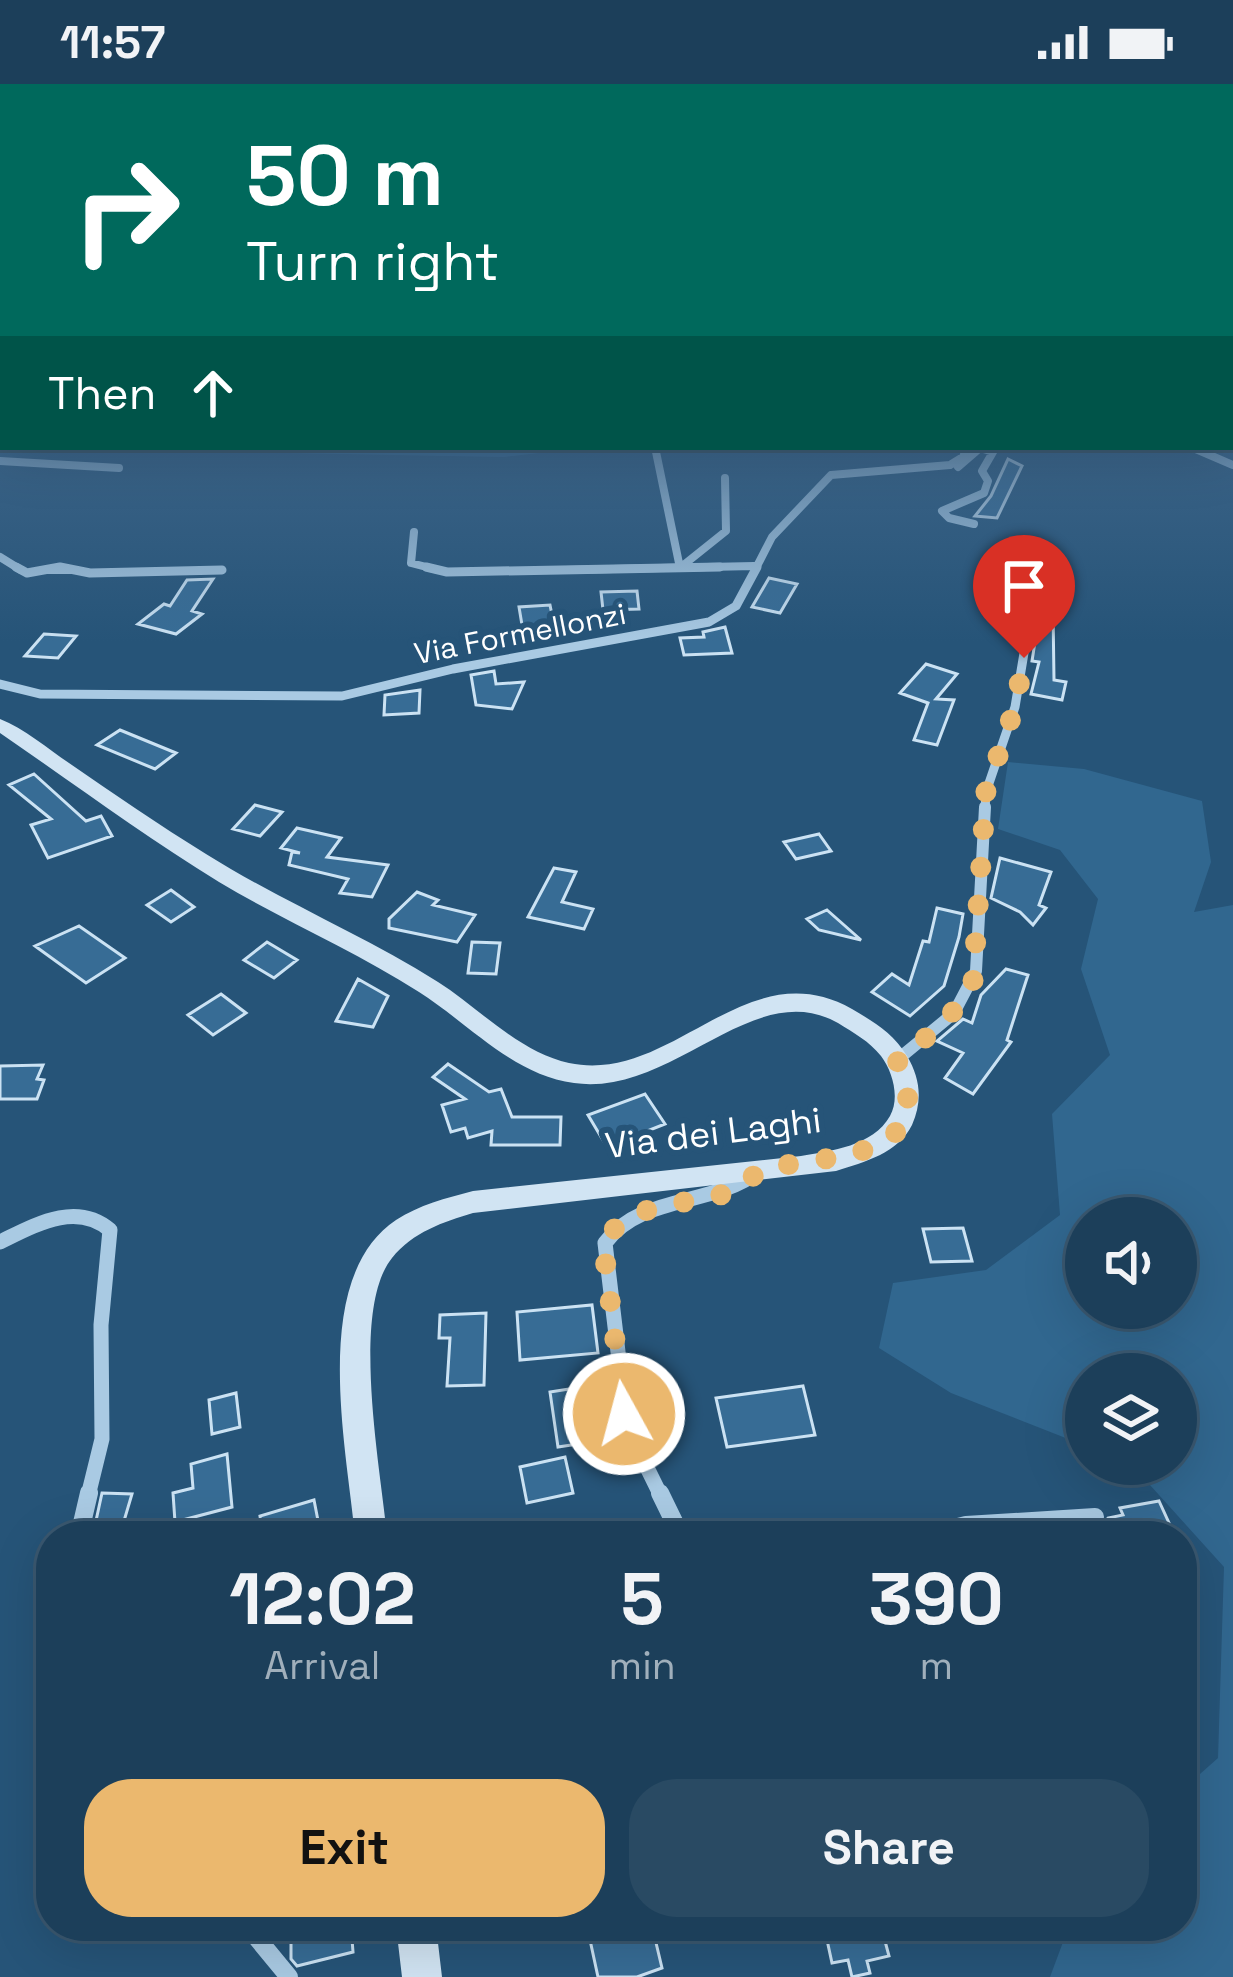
<!DOCTYPE html>
<html lang="en">
<head>
<meta charset="utf-8">
<style>
  :root { --surface:#1c3f5a; --page:#294a63; --text:#f1f3f6; --muted:#a0afbb; --line:#3a5870; --accent:#ebb86e }
  body { margin:0; font-family:"Space Grotesk",sans-serif; background:var(--page); color:var(--text); height:100vh; display:flex; flex-direction:column; font-size:45px; white-space:nowrap }
  * { box-sizing:border-box; margin:0 }
  p { font-size:39px; color:var(--muted) }
  .icon { flex:none; width:66px; height:66px; fill:none; stroke:currentColor; stroke-width:2; stroke-linecap:round; stroke-linejoin:round }
  .map { position:relative; flex:1; overflow:hidden }
  .panel { position:absolute; left:36px; top:1437px; width:1161px; height:420px; display:flex; flex-direction:column; background:var(--surface); border-radius:48px; box-shadow:0 12px 48px #0002,0 0 0 3px var(--line) }
  .panel>* { flex:none }
  .top-card { position:absolute; left:0px; top:0px; width:1233px; height:366px; box-shadow:0 12px 48px #0002,0 0 0 3px var(--line); background:#00695c; color:#fff; overflow:hidden }
  .buttons { position:absolute; left:1065px; top:1113px; display:grid; gap:24px }
  .buttons a { display:grid; place-items:center; width:132px; height:132px; border-radius:50%; background:var(--surface); box-shadow:0 12px 48px #0002,0 0 0 3px var(--line); font-size:60px }
  .pin { position:absolute; display:grid; place-items:center; width:102px; height:102px; color:#fff; margin:-123px -51px; border-radius:50% 50% 50% 0; rotate:-45deg; box-shadow:0 0 12px #0007 }
  .pin .icon { rotate:45deg }
  .me { position:absolute; width:132px; margin:-66px; rotate:353deg; stroke-linejoin:round; filter:drop-shadow(0 0 9px #0008) }
  .turn { display:flex; align-items:center; gap:42px; height:252px; padding:0 48px; font-size:54px }
  .turn .icon { width:156px; height:156px; stroke-width:2.5 }
  .turn b { display:block; font-size:84px; line-height:102px }
  .then { display:flex; align-items:center; height:114px; padding:0 48px; background:#0003; gap:24px; font-size:45px }
  .eta { display:flex; justify-content:space-evenly; align-items:center; height:204px; text-align:center }
  .eta b { font-size:72px; font-weight:800; line-height:84px }
  .action { display:flex; gap:24px; margin-top:auto; padding:24px 48px }
  .action a { flex:1; height:138px; border-radius:48px; background:var(--accent); color:#111; font-size:48px; font-weight:800; line-height:138px; text-align:center }
  .action a+a { background:var(--page); color:var(--text) }
  .status { display:flex; justify-content:space-between; align-items:center; height:84px; padding:0 60px; background:var(--surface); direction:ltr }
  .status svg { height:33px; fill:currentColor }
  .map>svg:first-child { display:block }
</style>
</head>
<body>
<div class="status"><b>11:57</b><svg viewBox="0 0 49 12"><path d="M0 12V9h3v3zM5 12V6h3v6zM10 12V3h3v9zM15 12V0h3v12zM26 1h20v11H26zM47 4h2v5h-2z"/></svg></div>
<div class="map">
<svg width="1233" height="1893" viewBox="0 0 1233 1893">
  <rect width="100%" height="100%" fill="#265478"/>
  <path fill="#31678f" fill-rule="evenodd" d="M 0,293 L 3,363 L 594,363 L 504,373 L 0,364 Z
    M 1008,678 L 1084,685 L 1202,717 L 1211,778 L 1194,828 L 1233,821 L 1233,1893 L 1050,1893 L 1069,1842 L 1182,1842 L 1182,1706 L 1218,1674 L 1224,1483 L 1131,1380 L 1176,1380 L 1176,1290 L 1086,1290 L 1086,1362 L 951,1309 L 879,1264 L 893,1199 L 986,1186 L 1060,1131 L 1052,1030 L 1110,971 L 1081,885 L 1098,815 L 1060,766 L 998,745 ZM 1086,1134 L 1176,1134 L 1176,1224 L 1086,1224 Z"/>
  <path fill="#376c95" stroke="#cbe2f3" stroke-width="3" d="M 1008,375 L 1022,382 L 997,434 L 975,432 L 991,412 Z
    M 769,494 L 797,500 L 780,529 L 752,523 Z
    M 213,495 L 192,527 L 202,530 L 176,550 L 138,540 L 164,520 L 170,522 L 187,496 Z
    M 637,507 L 639,525 L 603,526 L 601,508 Z
    M 550,521 L 556,551 L 524,553 L 519,523 Z
    M 1031,524 L 1053,526 L 1054,596 L 1066,598 L 1062,616 L 1031,610 L 1039,578 L 1032,577 L 1038,539 Z
    M 725,543 L 732,569 L 684,571 L 680,554 L 704,553 L 703,548 Z
    M 44,550 L 76,552 L 58,574 L 25,572 Z
    M 926,580 L 957,590 L 936,615 L 954,616 L 937,661 L 914,656 L 928,619 L 900,609 Z
    M 494,587 L 496,600 L 524,598 L 512,625 L 476,621 L 471,591 Z
    M 420,606 L 419,629 L 384,631 L 385,611 Z
    M 120,646 L 176,669 L 155,685 L 97,661 Z
    M 34,690 L 86,737 L 101,732 L 112,752 L 48,774 L 31,741 L 51,735 L 9,701 Z
    M 255,721 L 282,728 L 260,752 L 233,745 Z
    M 297,744 L 341,754 L 327,773 L 388,781 L 372,813 L 340,809 L 348,795 L 289,781 L 292,768 L 300,769 L 281,764 Z
    M 819,750 L 831,767 L 796,775 L 784,758 Z
    M 1000,774 L 1051,788 L 1039,821 L 1046,824 L 1033,841 L 1020,828 L 991,814 Z
    M 554,784 L 576,788 L 562,818 L 593,825 L 584,845 L 528,833 Z
    M 171,806 L 194,823 L 171,838 L 147,821 Z
    M 417,808 L 438,816 L 433,821 L 475,831 L 457,858 L 389,844 L 389,835 Z
    M 937,824 L 963,830 L 959,853 L 944,902 L 910,932 L 872,908 L 892,890 L 909,901 L 923,857 L 929,858 Z
    M 827,826 L 861,856 L 819,846 L 807,835 Z
    M 79,842 L 125,874 L 86,899 L 35,862 Z
    M 267,858 L 297,876 L 274,894 L 244,876 Z
    M 472,858 L 500,859 L 496,890 L 468,889 Z
    M 1006,885 L 1028,891 L 1007,956 L 1011,958 L 973,1010 L 945,994 L 963,969 L 937,957 L 963,935 L 972,939 L 981,911 Z
    M 358,895 L 388,912 L 373,943 L 336,937 Z
    M 221,910 L 246,929 L 213,951 L 188,931 Z
    M 448,980 L 489,1008 L 501,1005 L 512,1033 L 561,1033 L 560,1061 L 491,1061 L 492,1047 L 468,1054 L 465,1044 L 451,1048 L 442,1021 L 465,1015 L 433,993 Z
    M 43,981 L 37,995 L 44,996 L 37,1015 L 0,1015 L 0,982 Z
    M 645,1010 L 665,1040 L 607,1063 L 588,1031 Z
    M 963,1144 L 972,1177 L 931,1178 L 923,1145 Z
    M 592,1221 L 598,1269 L 520,1276 L 517,1228 Z
    M 486,1229 L 484,1301 L 447,1302 L 450,1254 L 439,1254 L 440,1231 Z
    M 601,1300 L 611,1355 L 558,1363 L 550,1308 Z
    M 803,1302 L 815,1351 L 727,1363 L 716,1314 Z
    M 236,1309 L 240,1343 L 212,1350 L 209,1316 Z
    M 227,1370 L 232,1423 L 175,1438 L 173,1409 L 193,1404 L 191,1380 Z
    M 565,1373 L 573,1409 L 527,1419 L 520,1383 Z
    M 102,1409 L 132,1410 L 121,1447 L 94,1446 Z
    M 314,1416 L 321,1452 L 263,1452 L 260,1432 Z
    M 1159,1417 L 1175,1452 L 1062,1452 L 1101,1445 L 1108,1434 L 1123,1431 L 1120,1424 Z
    M 291,1842 L 351,1842 L 353,1868 L 297,1882 L 291,1875 Z
    M 587,1842 L 652,1842 L 662,1884 L 637,1893 L 598,1893 Z
    M 824,1842 L 881,1842 L 889,1872 L 867,1877 L 870,1889 L 852,1893 L 848,1876 L 832,1879 Z"/>
  <g fill="none" stroke-linecap="round" stroke-linejoin="round">
    <path stroke="#a9cae3" stroke-width="8" d="M 655,363 L 680,484
      M 1191,363 L 1233,381
      M 0,377 L 119,384
      M 958,383 L 980,364 L 993,368 L 982,387 L 988,397 L 984,409 L 942,427 L 949,434 L 974,440
      M 414,448 L 411,479 L 438,486
      M 0,473 L 21,486
      M 681,483 L 726,447 L 725,394
      M 45,486 L 73,486
      M 566,486 L 754,482
      M 755,486 L 772,453 L 831,391 L 950,381 L 963,373 L 967,363"/>
    <path stroke="#a9cae3" stroke-width="9" d="M 16,483 L 27,489 L 60,483 L 90,489 L 222,486
      M 426,483 L 447,488 L 720,483
      M 0,600 L 40,610 L 342,612 L 453,585 L 709,538 L 736,522 L 757,483
      M 985,726 L 986,708 L 1015,623 L 1029,539"/>
    <path stroke="#a9cae3" stroke-width="12" d="M 897,976 L 954,929 L 976,887 L 985,723"/>
    <path stroke="#a9cae3" stroke-width="15" d="M 0,1158 C 35,1141 76,1117 110,1146 L 101,1241 L 102,1355 L 88,1412
      M 661,1412 L 627,1343 L 605,1159 C 641,1110 712,1123 759,1087"/>
    <path stroke="#a9cae3" stroke-width="18" d="M 660,1409 L 681,1452
      M 79,1452 L 89,1409
      M 923,1452 L 966,1441 L 1095,1433
      M 247,1842 L 289,1893"/>
    <path fill="#d1e4f3" fill-rule="evenodd" d="M 0,635 C 24,644 48,665 69,679 C 114,710 159,741 206,770 C 281,817 363,851 438,898 C 479,924 520,969 569,979 C 673,1001 745,865 852,925 C 874,938 893,949 907,972 C 920,994 923,1016 912,1041 C 898,1069 865,1078 836,1087 L 473,1129 C 443,1138 413,1148 392,1174 C 350,1226 381,1386 387,1452 L 355,1452 C 347,1364 309,1194 396,1136 C 419,1121 446,1114 473,1107 L 801,1072 C 831,1067 873,1062 890,1032 C 900,1014 893,988 881,972 C 869,957 854,949 838,939 C 753,891 673,1013 574,999 C 513,991 468,939 419,908 C 355,867 284,837 219,798 C 144,752 73,699 0,649 Z
      M 396,1842 L 436,1842 L 442,1893 L 402,1893 Z"/>
  </g>
  <linearGradient id="sky" x2="0" y2="1"><stop stop-color="#152e42"/><stop offset="0.53" stop-color="#41678b"/><stop offset="1" stop-color="#41678b" stop-opacity="0"/></linearGradient>
  <rect width="1233" height="558" fill="url(#sky)"/>
  <g fill="none" stroke-linecap="round" stroke-linejoin="round">
    <path stroke="#ebb86e" stroke-width="21" stroke-dasharray="0 37.8" d="M 624,1330 L 604,1166 C 613,1116 695,1122 733,1107 C 744,1102 753,1090 763,1086 C 820,1069 945,1082 897,976 L 946,938 L 973,897 L 986,707 L 1015,623 L 1024,574"/>
  </g>
  <g text-anchor="middle" stroke-width="12" stroke-linejoin="round" paint-order="stroke">
    <g font-size="30" fill="#fff" stroke="#265478">
      <text transform="translate(520 550) rotate(-11)" y="10">Via Formellonzi</text>
    </g>
    <g font-size="36" fill="#fff" stroke="#265478">
      <text transform="translate(713 1048) rotate(-7)" y="13">Via dei Laghi</text>
    </g>
  </g>
</svg>
<div class="buttons">
<a><svg class="icon" aria-label="sound" viewBox="0 0 24 24"><path d="M4 9h4l5-4v14l-5-4H4zM17 9q2 3 0 6"/></svg></a>
<a><svg class="icon" aria-label="layers" viewBox="0 0 24 24"><path d="M12 4l9 5-9 5-9-5zM3 14l9 5 9-5"/></svg></a>
</div>
<div class="pin" style="left:1024px;top:574px;background:#d93025"><svg class="icon" aria-label="arrive" viewBox="0 0 24 24"><path d="M6 21V4h12l-3 4 3 4H6"/></svg></div>
<svg class="me" style="left:624px;top:1330px" viewBox="-20 -20 40 40"><circle r="17" fill="#ebb86e" stroke="#fff" stroke-width="3"/><path d="M0-11L8 9 0 5-8 9z" fill="#fff"/></svg>
<div class="top-card">
<div class="turn"><svg class="icon" aria-label="right" viewBox="0 0 24 24"><path d="M7 20v-9h11M14 6l5 5-5 5"/></svg><div><b>50 m</b>Turn right</div></div>
<div class="then">Then<svg class="icon" aria-label="ahead" viewBox="0 0 24 24"><path d="M12 20V5M6 11l6-6 6 6"/></svg></div>
</div>
<section class="panel">
<div class="eta">
<div><b>12:02</b><p>Arrival</p></div>
<div><b>5</b><p>min</p></div>
<div><b>390</b><p>m</p></div>
</div>
<div class="action"><a>Exit</a><a>Share</a></div>
</section>
</div>
</body>
</html>
